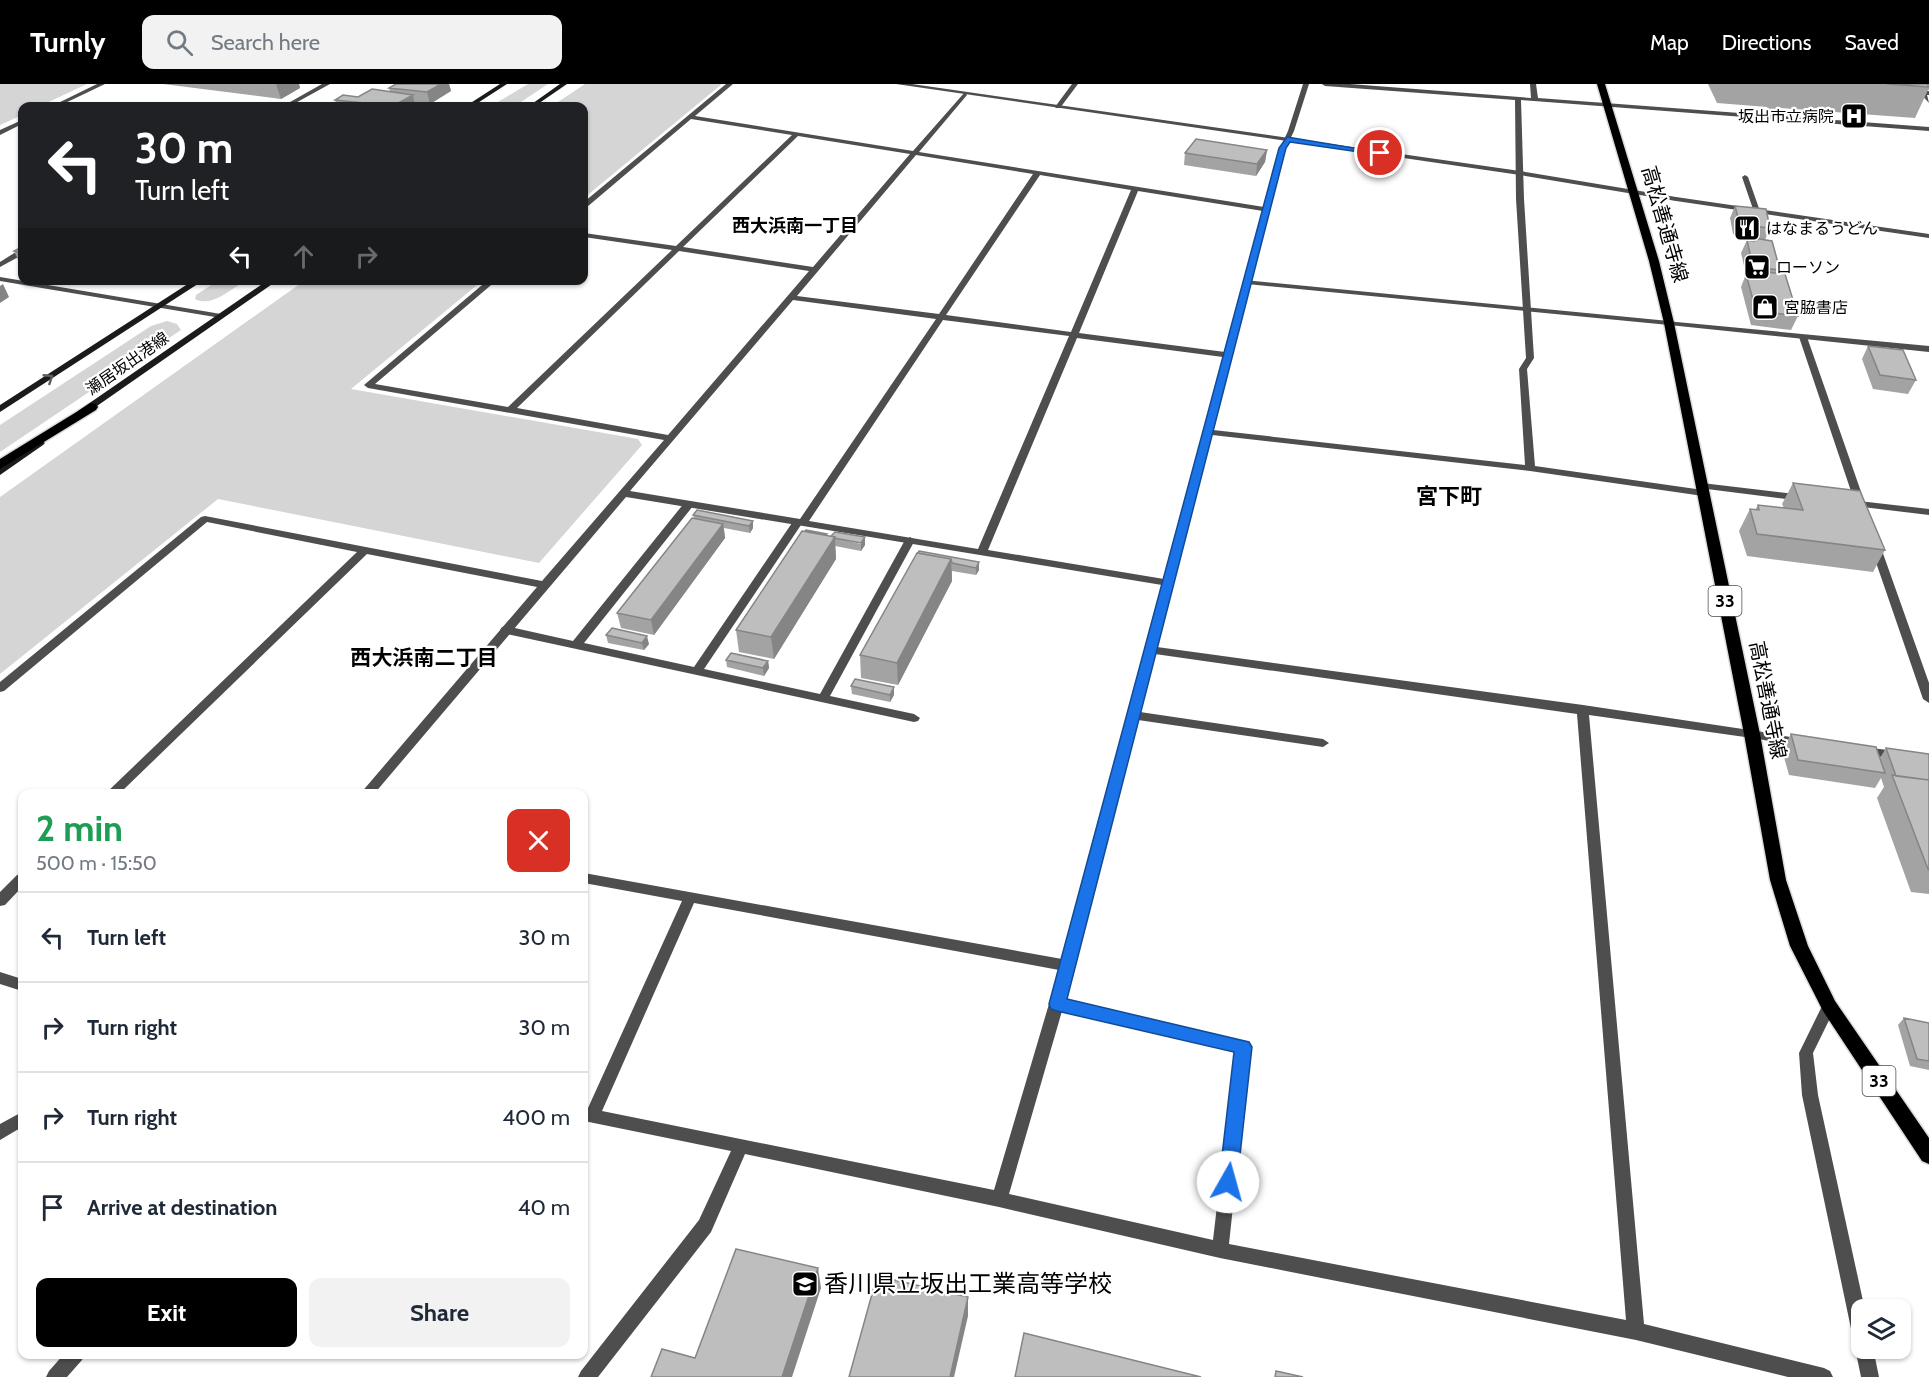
<!DOCTYPE html>
<html lang="en">
<head>
<meta charset="utf-8">
<style>
  :root { --surface:#fff; --page:#f2f2f3; --text:#1f2937; --muted:#747a83; --line:#e0e1e3; --accent:#000 }
  body { margin:0; font-family:Cabin,"Noto Sans JP",sans-serif; background:var(--page); color:var(--text); height:100vh; display:flex; flex-direction:column; font-size:22px; white-space:nowrap }
  * { box-sizing:border-box; margin:0 }
  p { font-size:20px; color:var(--muted) }
  .icon { flex:none; width:33px; height:33px; fill:none; stroke:currentColor; stroke-width:2; stroke-linecap:round; stroke-linejoin:round }
  .map { position:relative; flex:1; overflow:hidden }
  .details { position:absolute; left:18px; top:705px; width:570px; height:570px; display:flex; flex-direction:column; background:var(--surface); border-radius:12px; box-shadow:0 2px 4px #0004 }
  .details>* { flex:none }
  .hud { position:absolute; left:18px; top:18px; width:570px; height:183px; border-radius:12px; box-shadow:0 2px 4px #0004; background:#202124; color:#fff; overflow:hidden }
  .tools { position:absolute; left:1851px; top:1215px; display:grid; gap:12px }
  .tools a { display:grid; place-items:center; width:60px; height:60px; border-radius:12px; background:var(--surface); box-shadow:0 2px 4px #0004; font-size:30px }
  .pin { position:absolute; display:grid; place-items:center; width:51px; height:51px; color:#fff; margin:-26px; border:3px solid #fff; border-radius:50%; box-shadow:0 2px 6px #0007 }
  .me { position:absolute; width:66px; margin:-33px; rotate:7deg; stroke-linejoin:round; filter:drop-shadow(0 0 4px #0008) }
  .turn { display:flex; align-items:center; gap:21px; height:126px; padding:0 18px; font-size:27px }
  .turn .icon { width:78px; height:78px; stroke-width:2.5 }
  .turn b { display:block; font-size:42px; line-height:51px }
  .lanes { display:flex; align-items:center; height:57px; padding:0 18px; background:#0003; justify-content:center; gap:30px; direction:ltr }
  .lanes .off { opacity:.35 }
  .round { display:grid; place-items:center; flex:none; width:63px; height:63px; border-radius:12px; background:var(--page) }
  .summary { display:flex; align-items:center; justify-content:space-between; height:102px; padding:0 18px }
  h1 { font-size:36px; font-weight:700; line-height:45px; color:#1e9e55 }
  .cta { display:flex; gap:12px; margin-top:auto; padding:12px 18px }
  .cta a { flex:1; height:69px; border-radius:12px; background:var(--accent); color:#fff; font-size:24px; font-weight:700; line-height:69px; text-align:center }
  .cta a+a { background:var(--page); color:var(--text) }
  ul { padding:0; list-style:none }
  li { display:flex; align-items:center; gap:18px; height:90px; padding:0 18px; border-top:2px solid var(--line) }
  li div { flex:1 }
  li b { display:block; font-size:22px }
  li em { font-style:normal }
  header { display:flex; align-items:center; gap:36px; box-sizing:border-box; height:84px; padding:0 30px; background:var(--accent); color:#fff }
  header strong { font-size:28px }
  nav { display:flex; gap:33px; margin-inline-start:auto; font-size:21px }
  .search { width:420px; height:54px; background:var(--page); display:flex; align-items:center; gap:15px; box-sizing:border-box; padding:0 21px; border-radius:12px; color:var(--muted); font-size:22px }
  .map>svg:first-child { display:block }
</style>
</head>
<body>
<header>
<strong>Turnly</strong>
<div class="search"><svg class="icon" aria-label="search" viewBox="0 0 24 24"><circle cx="10" cy="10" r="6"/><path d="M15 15l6 6"/></svg>Search here</div>
<nav><a>Map</a><a>Directions</a><a>Saved</a></nav>
</header>
<div class="map">
<svg width="1929" height="1293" viewBox="0 0 1929 1293">
  <rect width="100%" height="100%" fill="#fff"/>
  <path fill="#d5d5d5" d="M 0,0 L 87,0 L 40,22 L 22,22 L 22,31 L 0,41 Z
    M 528,0 L 548,0 L 515,22 L 491,22 Z
    M 585,0 L 722,0 L 584,114 L 584,22 L 552,22 Z
    M 219,196 L 245,197 C 231,205 211,224 195,215 L 196,211 Z
    M 304,197 L 482,197 L 351,305 L 638,355 L 642,361 L 539,479 L 218,415 L 0,590 L 0,413 Z
    M 167,237 L 177,240 L 181,246 L 0,368 L 0,341 L 151,242 Z"/>
  <g fill="none" stroke-linecap="round" stroke-linejoin="round">
    <defs>
      <path id="primary" d="M 1597,0 L 1605,0 L 1659,177 L 1674,239 L 1760,650 L 1786,796 L 1808,862 L 1835,917 L 1929,1054 L 1929,1080 L 1922,1077 L 1823,927 L 1790,862 L 1770,796 L 1744,650 L 1664,239 L 1649,177 Z"/>
      <path id="motorway" d="M 91,319 L 96,320 L 98,323 L 96,326 L 0,385 L 0,375 Z"/>
    </defs>
    <use href="#primary" stroke="#dbdbdb" stroke-width="3"/>
    <use href="#motorway" stroke="#dbdbdb" stroke-width="3"/>
    <path fill="#4e4e4e" fill-rule="evenodd" d="M 1920,7 L 1929,7 L 1929,11 L 1927,11 L 1929,19 L 1920,9 Z
      M 1244,196 L 1669,237 L 1673,239 L 1669,241 L 1247,200 L 1244,200 Z
      M 1800,251 L 1807,253 L 1866,422 L 1865,424 L 1861,425 L 1856,422 L 1799,253 Z
      M 689,417 L 694,420 L 693,422 L 584,559 L 694,583 L 794,436 L 798,435 L 803,438 L 704,585 L 820,610 L 905,456 L 910,453 L 915,456 L 830,612 L 914,630 L 920,634 L 918,637 L 914,638 L 502,549 L 500,546 L 502,543 L 506,542 L 573,557 L 685,418 Z
      M 1875,458 L 1880,461 L 1929,599 L 1929,619 L 1923,615 L 1870,461 Z"/>
    <path fill="#4e4e4e" fill-rule="evenodd" d="M 97,0 L 105,0 L 59,22 L 52,22 Z
      M 726,0 L 733,0 L 695,32 L 913,67 L 965,8 L 967,11 L 919,68 L 1264,123 L 1280,64 L 1288,47 L 1303,0 L 1309,0 L 1294,47 L 1286,64 L 1213,346 L 1525,381 L 1519,285 L 1526,274 L 1516,115 L 1515,16 L 1325,2 L 1322,0 L 1350,0 L 1531,14 L 1530,0 L 1536,0 L 1538,14 L 1929,43 L 1929,47 L 1521,16 L 1524,115 L 1534,274 L 1527,285 L 1535,382 L 1703,406 L 1708,409 L 1703,412 L 1530,387 L 1212,351 L 1157,563 L 1583,621 L 1756,647 L 1758,650 L 1756,653 L 1752,654 L 1589,631 L 1644,1240 L 1824,1284 L 1830,1287 L 1833,1293 L 1788,1293 L 1636,1256 L 1220,1174 L 999,1123 L 745,1070 L 711,1148 L 598,1293 L 578,1293 L 581,1287 L 699,1136 L 731,1067 L 584,1037 L 584,1023 L 588,1024 L 682,817 L 584,799 L 584,789 L 1062,875 L 1162,501 L 626,413 L 374,710 L 360,710 L 537,503 L 367,470 L 119,710 L 105,710 L 357,468 L 207,438 L 4,607 L 0,608 L 0,598 L 201,433 L 205,432 L 542,497 L 664,356 L 368,304 L 364,301 L 488,196 L 497,196 L 375,300 L 508,323 L 672,166 L 584,153 L 584,149 L 676,162 L 792,51 L 691,35 L 587,123 L 584,123 L 584,118 ZM 798,52 L 910,70 L 813,183 L 683,163 ZM 916,71 L 1033,90 L 939,230 L 797,212 ZM 1040,91 L 1131,106 L 1071,248 L 946,231 ZM 1138,107 L 1263,127 L 1225,268 L 1079,249 ZM 679,167 L 809,187 L 668,351 L 517,324 ZM 793,216 L 936,235 L 800,435 L 630,407 ZM 943,236 L 1069,252 L 978,465 L 809,437 ZM 1077,254 L 1223,273 L 1164,495 L 988,466 ZM 1155,570 L 1577,630 L 1626,1236 L 1229,1160 L 1250,963 L 1248,958 L 1065,916 L 1138,636 L 1323,663 L 1329,659 L 1323,655 L 1140,628 ZM 694,819 L 1059,886 L 994,1106 L 602,1027 ZM 1062,927 L 1235,968 L 1213,1156 L 1009,1110 Z
      M 1072,0 L 1078,0 L 1060,24 L 1056,24 L 1055,23 Z
      M 22,36 L 22,40 L 0,51 L 0,46 Z
      M 1745,91 L 1748,93 L 1761,130 L 1754,128 L 1742,93 Z
      M 1666,237 L 1929,262 L 1929,268 L 1669,241 L 1666,241 Z
      M 1702,399 L 1803,411 L 1808,414 L 1803,417 L 1699,404 L 1697,402 Z
      M 1850,416 L 1929,425 L 1929,431 L 1846,421 L 1846,417 Z
      M 22,790 L 22,803 L 5,821 L 0,822 L 0,808 L 17,791 Z
      M 0,888 L 22,895 L 22,907 L 0,900 Z
      M 1829,916 L 1834,918 L 1836,922 L 1813,969 L 1818,1011 L 1865,1226 L 1862,1226 L 1862,1264 L 1873,1264 L 1879,1293 L 1861,1293 L 1855,1264 L 1857,1261 L 1853,1254 L 1802,1011 L 1799,969 L 1824,918 Z
      M 22,1028 L 22,1043 L 0,1056 L 0,1040 Z
      M 64,1270 L 85,1270 L 82,1276 L 67,1293 L 46,1293 L 49,1287 Z"/>
    <path fill="#4e4e4e" fill-rule="evenodd" d="M 322,0 L 330,0 L 290,22 L 283,22 Z
      M 896,0 L 912,0 L 1520,87 L 1676,113 L 1929,150 L 1929,154 L 1676,117 L 1520,91 Z
      M 19,166 L 22,166 L 22,171 L 0,183 L 0,178 Z
      M 0,193 L 221,230 L 225,232 L 221,234 L 0,197 Z
      M 1752,646 L 1801,655 L 1807,659 L 1801,663 L 1748,653 L 1746,650 L 1748,647 Z
      M 1863,663 L 1929,671 L 1929,679 L 1859,670 L 1857,667 Z"/>
    <path fill="#1b1b1b" fill-rule="evenodd" d="M 500,0 L 507,0 L 473,22 L 466,22 Z
      M 560,0 L 567,0 L 535,22 L 529,22 Z
      M 194,196 L 204,196 L 0,328 L 0,321 Z
      M 268,196 L 278,196 L 84,331 L 78,331 L 78,327 Z
      M 40,356 L 45,359 L 43,361 L 0,391 L 0,383 Z"/>
    <use href="#primary" fill="#000" fill-rule="evenodd"/>
    <use href="#motorway" fill="#000" fill-rule="evenodd"/>
  </g>
  <path fill="#a3a3a3" d="M 163,0 L 299,0 L 300,4 L 281,15 Z
    M 396,0 L 449,0 L 451,7 L 430,20 L 415,18 L 415,22 L 337,22 L 335,16 L 358,13 L 390,8 L 389,4 Z
    M 1708,0 L 1929,0 L 1929,6 L 1928,6 L 1915,34 L 1780,24 L 1779,26 L 1768,25 L 1767,23 L 1717,19 Z
    M 1267,66 L 1265,78 L 1256,92 L 1184,81 L 1185,69 Z
    M 1735,122 L 1770,144 L 1765,156 L 1780,186 L 1778,190 L 1798,232 L 1791,246 L 1751,241 L 1741,203 L 1746,190 L 1741,169 L 1747,156 L 1752,157 L 1753,155 L 1739,153 L 1738,151 L 1733,150 L 1730,134 Z
    M 22,163 L 22,185 L 14,167 Z
    M 1868,262 L 1916,296 L 1908,310 L 1873,305 L 1862,275 Z
    M 1793,399 L 1885,466 L 1873,488 L 1747,472 L 1739,447 L 1750,425 L 1755,426 L 1758,421 L 1784,424 L 1782,420 Z
    M 693,431 L 753,437 L 753,444 L 750,449 L 724,444 L 725,454 L 654,551 L 621,544 L 617,529 L 694,434 Z
    M 827,452 L 865,461 L 861,467 L 835,462 L 836,475 L 774,575 L 739,568 L 736,546 Z
    M 918,469 L 979,478 L 979,486 L 976,491 L 952,487 L 952,497 L 898,601 L 861,594 L 860,571 Z
    M 606,551 L 649,560 L 644,566 L 608,559 Z
    M 726,576 L 768,577 L 769,584 L 764,592 L 727,583 Z
    M 851,602 L 894,603 L 894,611 L 890,618 L 852,610 Z
    M 1791,650 L 1880,674 L 1886,664 L 1929,670 L 1929,810 L 1911,808 L 1877,714 L 1884,703 L 1881,694 L 1875,704 L 1789,691 L 1782,666 Z
    M 1904,934 L 1929,939 L 1929,986 L 1910,982 L 1898,941 Z"/>
  <path fill="#858585" d="M 276,0 L 299,0 L 300,4 L 281,15 Z
    M 441,0 L 449,0 L 451,7 L 430,20 L 427,8 Z
    M 413,11 L 415,22 L 393,22 Z
    M 1267,66 L 1265,78 L 1256,92 L 1257,80 Z
    M 3,200 L 9,213 L 0,219 L 0,202 Z
    M 753,437 L 753,444 L 750,449 L 749,442 Z
    M 723,440 L 725,454 L 654,551 L 651,536 Z
    M 835,453 L 836,475 L 774,575 L 771,553 Z
    M 865,453 L 865,461 L 861,467 L 861,459 Z
    M 951,475 L 952,497 L 898,601 L 897,579 Z
    M 979,478 L 979,486 L 976,491 L 976,484 Z
    M 647,552 L 649,560 L 644,566 L 642,559 Z
    M 768,577 L 769,584 L 764,592 L 763,584 Z
    M 894,603 L 894,611 L 890,618 L 890,611 Z
    M 818,1184 L 821,1204 L 792,1293 L 782,1293 Z
    M 968,1213 L 968,1232 L 954,1293 L 950,1293 Z"/>
  <path fill="#bebebe" stroke="#858585" stroke-width="1.5" d="M 396,0 L 441,0 L 427,8 L 389,4 Z
    M 1887,0 L 1927,0 L 1929,3 Z
    M 372,5 L 413,11 L 393,22 L 335,16 L 343,11 L 358,13 Z
    M 1196,55 L 1267,66 L 1257,80 L 1185,69 Z
    M 1735,122 L 1766,125 L 1770,144 L 1744,141 L 1744,138 L 1739,137 Z
    M 1753,154 L 1772,157 L 1780,186 L 1753,183 L 1747,156 L 1754,157 Z
    M 22,163 L 22,169 L 14,167 Z
    M 1765,188 L 1785,190 L 1798,232 L 1756,227 L 1746,190 L 1766,192 Z
    M 1868,262 L 1903,266 L 1916,296 L 1880,291 Z
    M 1793,399 L 1860,407 L 1885,466 L 1757,450 L 1750,425 L 1759,426 L 1758,421 L 1803,426 Z
    M 697,426 L 753,437 L 749,442 L 693,431 Z
    M 692,434 L 723,440 L 651,536 L 617,529 Z
    M 806,446 L 827,450 L 826,451 L 805,447 Z
    M 802,447 L 835,453 L 771,553 L 736,546 Z
    M 835,448 L 865,453 L 861,459 L 834,454 L 835,453 L 831,452 Z
    M 919,467 L 979,478 L 976,484 L 952,479 L 951,475 L 918,469 Z
    M 917,469 L 951,475 L 897,579 L 860,571 Z
    M 612,544 L 647,552 L 642,559 L 606,551 Z
    M 731,569 L 768,577 L 763,584 L 726,576 Z
    M 855,595 L 894,603 L 890,611 L 851,602 Z
    M 1791,650 L 1876,663 L 1885,689 L 1798,676 Z
    M 1886,664 L 1929,670 L 1929,696 L 1896,692 Z
    M 1892,691 L 1929,696 L 1929,786 L 1928,785 Z
    M 1904,934 L 1929,939 L 1929,977 L 1917,975 Z
    M 736,1165 L 818,1184 L 782,1293 L 651,1293 L 662,1265 L 695,1274 Z
    M 877,1192 L 968,1213 L 950,1293 L 849,1293 Z
    M 1024,1249 L 1201,1293 L 1015,1293 Z
    M 1276,1287 L 1303,1293 L 1275,1293 Z"/>
  <defs><path id="oneway-chevron" d="M-2-3.5L2.5 0L-2 3.5" fill="none" stroke-width="1.6" stroke-linecap="round" stroke-linejoin="round" transform="scale(1.5)"/></defs>
  <use stroke="#5f5f5f" href="#oneway-chevron" transform="translate(49 294) rotate(-33)"/>
  <path fill="#1a73e8" stroke="#114b97" stroke-width="1.5" d="M 1287,53 L 1384,69 L 1380,71 L 1290,58 L 1286,64 L 1067,915 L 1249,958 L 1252,963 L 1237,1098 L 1234,1104 L 1228,1107 L 1221,1104 L 1219,1098 L 1234,968 L 1057,927 L 1051,925 L 1049,920 L 1279,64 Z"/>
  <defs>
    <symbol id="hospital-square" viewBox="-11 -11 22 22"><rect x="-9" y="-9" width="18" height="18" rx="4" fill="#000" stroke="#fff"/><path d="M-5-5h3v3.5h4V-5h3V5h-3V1.5h-4V5h-3Z" fill="#fff"/></symbol>
    <symbol id="restaurant-square" viewBox="-11 -11 22 22"><rect x="-9" y="-9" width="18" height="18" rx="4" fill="#000" stroke="#fff"/><path d="M-5-6h1v4h1v-4h1v4h1v-4h1v5L-1.5 .5V6h-2V.5L-5-1ZM5-6V6H3V1.5H1.5Q1.5-4 5-6Z" fill="#fff"/></symbol>
    <symbol id="supermarket-square" viewBox="-11 -11 22 22"><rect x="-9" y="-9" width="18" height="18" rx="4" fill="#000" stroke="#fff"/><path d="M-6-5.5h2.5l.6 2H6L4.5 2H-2.5L-4.4-4H-6ZM-1.5 3.2a1.3 1.3 0 1 0 .1 0ZM3 3.2a1.3 1.3 0 1 0 .1 0Z" fill="#fff"/></symbol>
    <symbol id="shop-square" viewBox="-11 -11 22 22"><rect x="-9" y="-9" width="18" height="18" rx="4" fill="#000" stroke="#fff"/><path d="M-5-2.5h2.3a2.7 3.5 0 0 1 5.4 0H5L5.5 6h-11ZM-1.5-2.5h3a1.5 2.3 0 0 0-3 0Z" fill="#fff"/></symbol>
    <symbol id="school-square" viewBox="-11 -11 22 22"><rect x="-9" y="-9" width="18" height="18" rx="4" fill="#000" stroke="#fff"/><path d="M0-5L7-2L0 1L-7-2ZM-4 1L0 2.5L4 1V4Q0 6-4 4Z" fill="#fff"/></symbol>
  </defs>
  <g fill-rule="evenodd">
    <use href="#hospital-square" x="1839" y="17" width="30" height="30"/>
    <use href="#restaurant-square" x="1732" y="129" width="30" height="30"/>
    <use href="#supermarket-square" x="1742" y="168" width="30" height="30"/>
    <use href="#shop-square" x="1750" y="208" width="30" height="30"/>
    <use href="#school-square" x="790" y="1185" width="30" height="30"/>
  </g>
  <g text-anchor="middle" stroke-width="4.5" stroke-linejoin="round" paint-order="stroke">
    <g font-size="16" fill="#000" stroke="#fff" text-anchor="start">
      <text x="1834" y="38" text-anchor="end">坂出市立病院</text>
      <text x="1766" y="150">はなまるうどん</text>
      <text x="1776" y="189">ローソン</text>
      <text x="1784" y="229">宮脇書店</text>
    </g>
    <g font-size="16" fill="#000" stroke="#fff">
      <text transform="translate(127 279) rotate(-35)" y="6">瀬居坂出港線</text>
    </g>
    <g font-size="18" font-weight="bold" fill="#000" stroke="#fff">
      <text x="795" y="148">西大浜南一丁目</text>
    </g>
    <g fill="#fff" stroke="#4c4c4c" stroke-width="1.5">
      <rect x="1708.5" y="502" width="33" height="30" rx="4.5"/>
      <rect x="1862.5" y="982" width="33" height="30" rx="4.5"/>
    </g>
    <g font-size="18" font-weight="bold" fill="#000">
      <text x="1725" y="523">33</text>
      <text x="1879" y="1003">33</text>
    </g>
    <g font-size="20" fill="#000" stroke="#fff">
      <text transform="translate(1665 140) rotate(74)" y="7">高松善通寺線</text>
      <text transform="translate(1768 616) rotate(79)" y="7">高松善通寺線</text>
    </g>
    <g font-size="21" font-weight="bold" fill="#000" stroke="#fff">
      <text x="424" y="581">西大浜南二丁目</text>
    </g>
    <g font-size="22" font-weight="bold" fill="#000" stroke="#fff">
      <text x="1449" y="420">宮下町</text>
    </g>
    <g font-size="24" fill="#000" stroke="#fff" text-anchor="start">
      <text x="824" y="1208">香川県立坂出工業高等学校</text>
    </g>
  </g>
</svg>
<div class="tools">
<a><svg class="icon" aria-label="layers" viewBox="0 0 24 24"><path d="M12 4l9 5-9 5-9-5zM3 14l9 5 9-5"/></svg></a>
</div>
<div class="pin" style="left:1380px;top:69px;background:#d93025"><svg class="icon" aria-label="arrive" viewBox="0 0 24 24"><path d="M6 21V4h12l-3 4 3 4H6"/></svg></div>
<svg class="me" style="left:1228px;top:1098px" viewBox="-20 -20 40 40"><circle r="19" fill="#fff"/><path d="M0-13L10 11 0 6-10 11z" fill="#1a73e8"/></svg>
<div class="hud">
<div class="turn"><svg class="icon" aria-label="left" viewBox="0 0 24 24"><path d="M17 20v-9H6M10 6l-5 5 5 5"/></svg><div><b>30 m</b>Turn left</div></div>
<div class="lanes"><svg class="icon" aria-label="left" viewBox="0 0 24 24"><path d="M17 20v-9H6M10 6l-5 5 5 5"/></svg><svg class="icon off" aria-label="ahead" viewBox="0 0 24 24"><path d="M12 20V5M6 11l6-6 6 6"/></svg><svg class="icon off" aria-label="right" viewBox="0 0 24 24"><path d="M7 20v-9h11M14 6l5 5-5 5"/></svg></div>
</div>
<section class="details">
<div class="summary"><div><h1>2 min</h1><p>500 m · 15:50</p></div><a class="round" style="background:#d93025;color:#fff"><svg class="icon" aria-label="close" viewBox="0 0 24 24"><path d="M6 6l12 12M18 6L6 18"/></svg></a></div>
<ul>
<li><svg class="icon" aria-label="left" viewBox="0 0 24 24"><path d="M17 20v-9H6M10 6l-5 5 5 5"/></svg><div><b>Turn left</b></div><em>30 m</em></li>
<li><svg class="icon" aria-label="right" viewBox="0 0 24 24"><path d="M7 20v-9h11M14 6l5 5-5 5"/></svg><div><b>Turn right</b></div><em>30 m</em></li>
<li><svg class="icon" aria-label="right" viewBox="0 0 24 24"><path d="M7 20v-9h11M14 6l5 5-5 5"/></svg><div><b>Turn right</b></div><em>400 m</em></li>
<li><svg class="icon" aria-label="arrive" viewBox="0 0 24 24"><path d="M6 21V4h12l-3 4 3 4H6"/></svg><div><b>Arrive at destination</b></div><em>40 m</em></li>
</ul>
<div class="cta"><a>Exit</a><a>Share</a></div>
</section>
</div>
</body>
</html>
